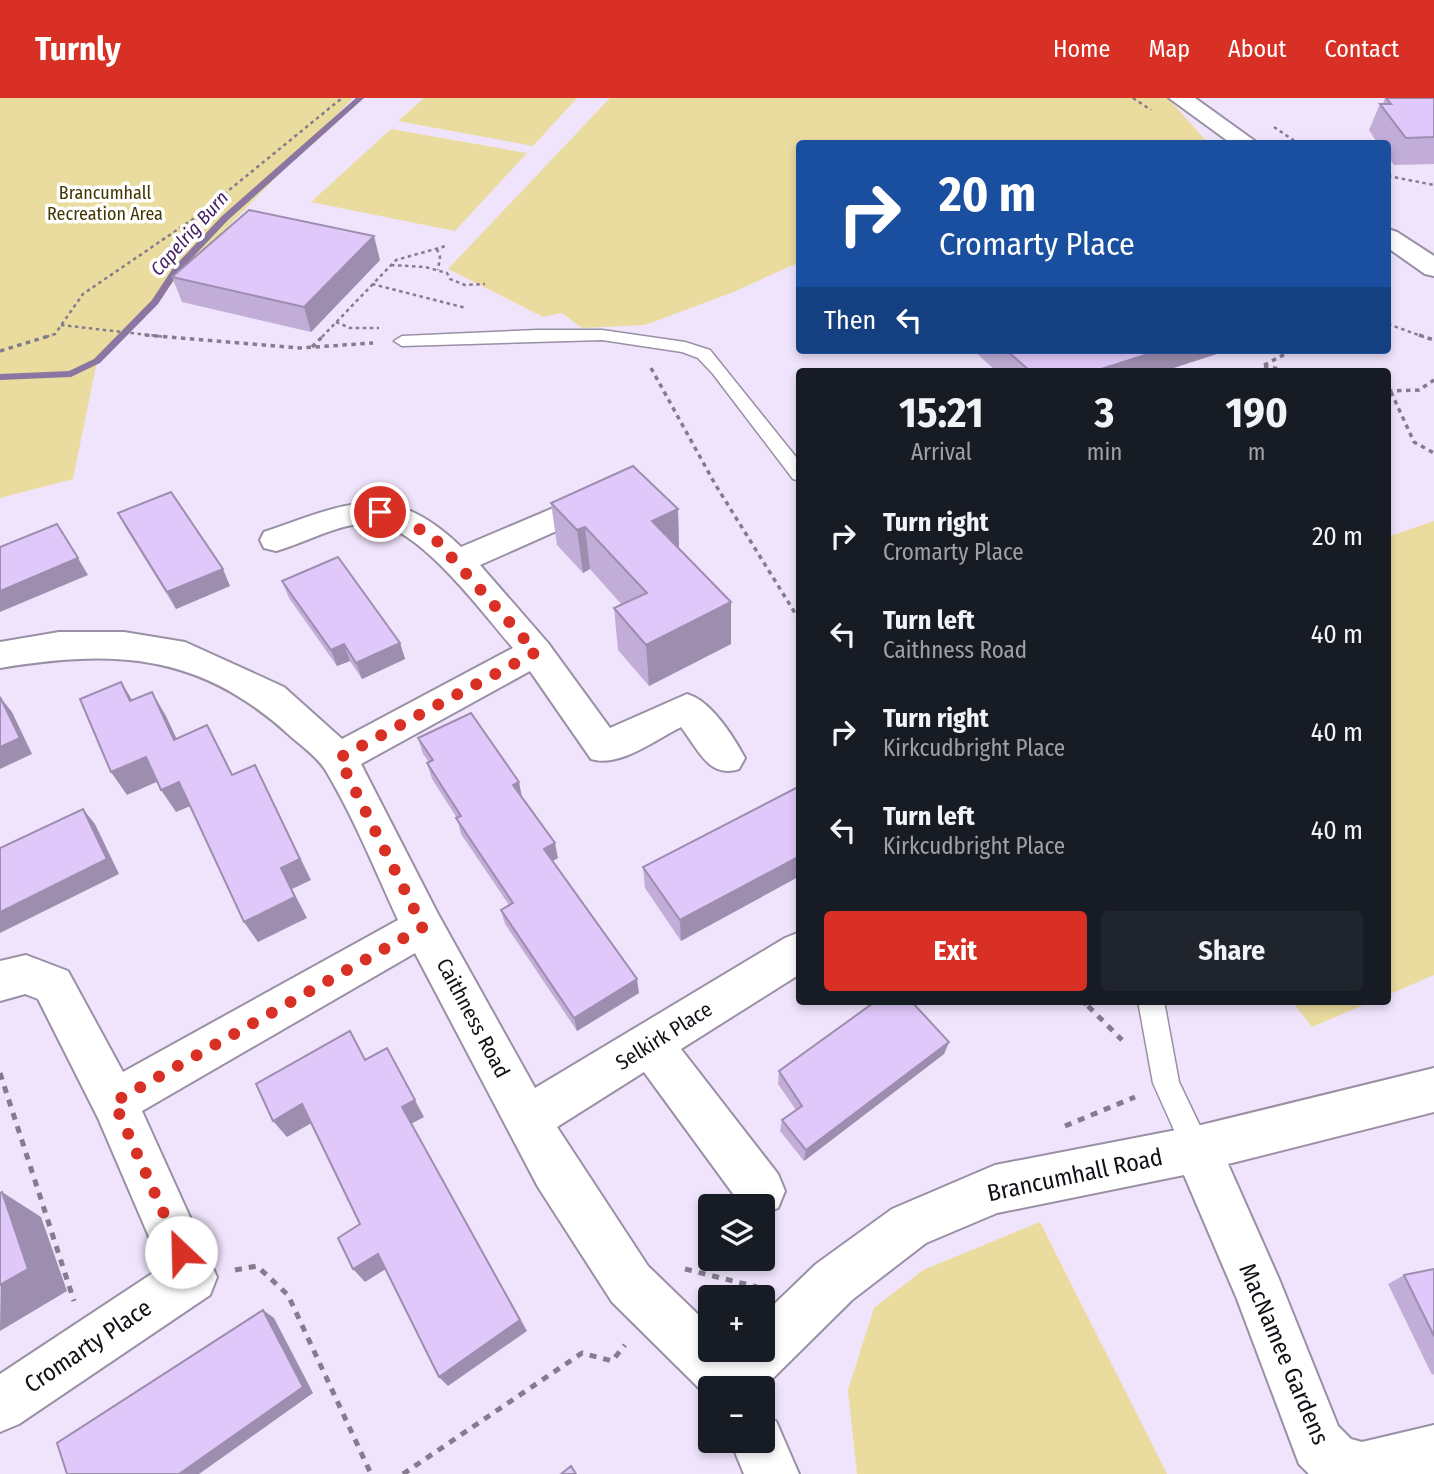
<!DOCTYPE html>
<html lang="en">
<head>
<meta charset="utf-8">
<style>
  :root { --surface:#171b24; --page:#20242c; --text:#f1f3f6; --muted:#9ea1a6; --accent:#d93025 }
  body { margin:0; font-family:"Fira Sans Condensed",sans-serif; background:var(--page); color:var(--text); height:100vh; display:flex; flex-direction:column; font-size:26px; white-space:nowrap }
  * { box-sizing:border-box; margin:0 }
  p { font-size:23px; color:var(--muted) }
  .icon { flex:none; width:38px; height:38px; fill:none; stroke:currentColor; stroke-width:2; stroke-linecap:round; stroke-linejoin:round }
  .map { position:relative; flex:1; overflow:hidden }
  .side { position:absolute; left:796px; top:270px; width:595px; height:637px; display:flex; flex-direction:column; background:var(--surface); border-radius:7px; box-shadow:0 4px 10px #0003 }
  .side>* { flex:none }
  .top-card { position:absolute; left:796px; top:42px; width:595px; height:214px; border-radius:7px; box-shadow:0 4px 10px #0003; background:#1a4fa0; color:#fff; overflow:hidden }
  .buttons { position:absolute; left:698px; top:1096px; display:grid; gap:14px }
  .buttons a { display:grid; place-items:center; width:77px; height:77px; border-radius:7px; background:var(--surface); box-shadow:0 4px 10px #0003; font-size:35px }
  .pin { position:absolute; display:grid; place-items:center; width:60px; height:60px; color:#fff; margin:-30px; border:4px solid #fff; border-radius:50%; box-shadow:0 2px 7px #0007 }
  .me { position:absolute; width:77px; margin:-38px; rotate:336deg; stroke-linejoin:round; filter:drop-shadow(0 0 5px #0008) }
  .turn { display:flex; align-items:center; gap:24px; height:147px; padding:0 28px; font-size:32px }
  .turn .icon { width:91px; height:91px; stroke-width:2.5 }
  .turn b { display:block; font-size:49px; line-height:60px }
  .then { display:flex; align-items:center; height:66px; padding:0 28px; background:#0003; gap:14px; font-size:26px }
  .eta { display:flex; justify-content:space-evenly; align-items:center; height:119px; text-align:center }
  .eta b { font-size:42px; font-weight:700; line-height:49px }
  .button { display:flex; gap:14px; margin-top:auto; padding:14px 28px }
  .button a { flex:1; height:80px; border-radius:7px; background:var(--accent); color:#fff; font-size:28px; font-weight:700; line-height:80px; text-align:center }
  .button a+a { background:var(--page); color:var(--text) }
  ul { padding:0; list-style:none }
  li { display:flex; align-items:center; gap:21px; height:98px; padding:0 28px }
  li div { flex:1 }
  li b { display:block; font-size:26px }
  li em { font-style:normal }
  header { display:flex; align-items:center; gap:42px; box-sizing:border-box; height:98px; padding:0 35px; background:var(--accent); color:#fff }
  header strong { font-size:33px }
  nav { display:flex; gap:38px; margin-inline-start:auto; font-size:24px }
  .map>svg:first-child { display:block }
</style>
</head>
<body>
<header>
<strong>Turnly</strong>
<nav><a>Home</a><a>Map</a><a>About</a><a>Contact</a></nav>
</header>
<div class="map">
<svg width="1434" height="1376" viewBox="0 0 1434 1376">
  <rect width="100%" height="100%" fill="#efe4fc"/>
  <path fill="#eadc9f" d="M 0,0 L 353,0 L 97,263 L 73,381 L 0,400 Z
    M 424,0 L 577,0 L 533,48 L 398,23 Z
    M 610,0 L 1168,0 L 1208,45 L 800,46 L 800,164 L 731,195 L 645,227 L 582,230 L 562,215 L 543,219 L 448,171 Z
    M 391,31 L 527,55 L 455,133 L 311,104 Z
    M 1434,423 L 1434,877 L 1388,897 L 1388,439 Z
    M 1292,903 L 1373,903 L 1312,929 Z
    M 1040,1124 L 1167,1376 L 857,1376 L 848,1292 L 874,1210 L 923,1172 Z"/>
  <g fill="none" stroke-linecap="round" stroke-linejoin="round">
    <path fill="#8b76a2" fill-rule="evenodd" d="M 356,0 L 364,0 L 228,122 L 179,174 L 158,206 L 100,265 L 71,279 L 0,282 L 0,276 L 69,273 L 94,261 L 152,202 L 173,170 L 222,118 Z"/>
    <defs>
      <path id="lane" d="M 537,232 L 602,232 L 685,244 L 710,252 L 800,364 L 800,383 L 793,381 L 713,276 L 698,260 L 682,254 L 602,242 L 402,248 L 394,243 L 402,238 Z
        M 1138,903 L 1164,903 L 1179,984 L 1211,1051 L 1207,1061 L 1197,1065 L 1187,1061 L 1153,985 Z"/>
      <path id="street" d="M 577,400 L 588,403 L 593,411 L 588,419 L 480,467 L 548,545 L 610,630 L 687,596 C 711,603 733,638 745,660 L 739,671 C 709,681 698,651 681,629 C 655,642 619,670 591,661 L 530,573 L 361,666 L 438,816 L 535,990 L 785,840 L 800,834 L 800,876 L 681,951 L 778,1076 L 785,1093 L 778,1110 L 763,1116 L 763,1108 L 742,1108 L 644,974 L 557,1029 L 648,1168 L 710,1228 L 710,1251 L 763,1251 L 763,1217 L 816,1166 L 892,1111 L 995,1067 L 1197,1028 L 1434,970 L 1434,1014 L 1228,1066 L 1279,1181 L 1338,1328 L 1351,1341 L 1362,1344 L 1434,1327 L 1434,1376 L 1309,1376 L 1299,1366 L 1237,1201 L 1184,1077 L 997,1115 L 926,1145 L 852,1202 L 763,1290 L 710,1290 L 710,1301 L 612,1204 L 538,1089 L 415,855 L 142,1013 L 217,1179 L 210,1197 L 19,1326 L 0,1334 L 0,1276 L 162,1169 L 98,1020 L 38,901 L 25,896 L 0,903 L 0,863 L 26,857 L 68,873 L 123,974 L 398,822 C 375,772 354,720 326,673 C 318,659 300,647 288,636 C 199,555 114,551 0,570 L 0,544 L 59,534 L 124,534 L 185,544 L 284,589 L 342,641 L 513,550 C 484,517 416,423 369,425 C 337,426 307,444 276,453 L 264,450 L 260,442 L 264,434 C 346,406 390,380 461,449 Z
        M 763,1318 L 776,1323 L 799,1376 L 744,1376 L 730,1342 L 763,1342 Z"/>
      <path id="secondary" d="M 1169,0 L 1195,0 L 1259,46 L 1232,46 Z
        M 1388,131 L 1397,134 L 1434,158 L 1434,178 L 1425,176 L 1388,150 Z"/>
    </defs>
    <use href="#lane" stroke="#9990a5" stroke-width="3"/>
    <use href="#street" stroke="#9990a5" stroke-width="4"/>
    <use href="#secondary" stroke="#9990a5" stroke-width="4"/>
    <path stroke="#837c8c" stroke-width="2.5" stroke-dasharray="3.5 3.5" stroke-linecap="butt" d="M 1133,0 L 1151,12
      M 1274,29 L 1299,46
      M 1388,78 L 1434,87
      M 437,151 L 440,159 L 438,172
      M 391,167 L 425,169 L 447,175 L 450,181 L 465,187 L 485,186
      M 372,186 L 466,210
      M 336,224 L 350,230 L 379,230
      M 1388,226 L 1424,239
      M 61,227 L 166,239
      M 46,239 L 55,236 L 83,196 L 196,119 L 342,0
      M 322,239 L 396,162 L 446,148"/>
    <path stroke="#837c8c" stroke-width="3.5" stroke-dasharray="4.5 4.5" stroke-linecap="butt" d="M 145,237 L 300,250 L 373,245
      M 1419,237 L 1434,242
      M 312,249 L 324,237
      M 0,253 L 52,237
      M 1264,267 L 1293,252
      M 1264,268 L 1290,273
      M 651,270 L 715,386 L 800,523
      M 1388,293 L 1419,292 L 1434,282
      M 1391,294 L 1414,344 L 1434,355"/>
    <path stroke="#837c8c" stroke-width="4.5" stroke-dasharray="5 5" stroke-linecap="butt" d="M 1083,903 L 1090,910"/>
    <path stroke="#837c8c" stroke-width="5" stroke-dasharray="7 7" stroke-linecap="butt" d="M 1088,908 L 1122,942
      M 0,975 L 74,1203
      M 1065,1028 L 1135,999
      M 685,1171 L 757,1189
      M 235,1172 L 257,1168 L 288,1197 L 371,1376
      M 403,1376 L 582,1255 L 612,1263 L 625,1247"/>
    <use href="#lane" fill="#fff" fill-rule="evenodd"/>
    <use href="#street" fill="#fff" fill-rule="evenodd"/>
    <use href="#secondary" fill="#fff" fill-rule="evenodd"/>
  </g>
  <path fill="#c1add7" d="M 1385,0 L 1434,0 L 1434,66 L 1394,67 L 1388,58 L 1388,46 L 1378,46 L 1369,32 L 1380,6 L 1383,6 Z
    M 380,162 L 311,234 L 182,204 L 172,179 Z
    M 973,252 L 1229,252 L 1164,273 L 996,273 Z
    M 551,405 L 678,411 L 679,451 L 731,504 L 731,546 L 649,588 L 618,552 L 614,510 L 622,507 L 590,471 L 583,475 L 557,447 Z
    M 118,415 L 230,488 L 176,511 L 127,432 Z
    M 282,483 L 400,545 L 405,561 L 362,581 L 350,563 L 337,568 L 289,500 Z
    M 418,640 L 522,699 L 558,760 L 553,763 L 639,895 L 577,933 L 505,826 L 501,812 L 509,807 L 461,736 L 457,720 L 432,681 L 427,665 L 429,664 L 423,656 Z
    M 800,688 L 681,843 L 645,790 L 643,769 Z
    M 949,944 L 944,956 L 804,1063 L 780,1033 L 782,1022 L 796,1012 L 778,986 L 779,973 Z
    M 1434,1171 L 1434,1276 L 1432,1277 L 1388,1186 L 1404,1177 Z"/>
  <path fill="#9d8daf" d="M 374,138 L 380,162 L 311,234 L 304,209 Z
    M 1161,252 L 1229,252 L 1164,273 L 1095,273 Z
    M 678,411 L 679,454 L 652,423 Z
    M 585,429 L 590,471 L 583,475 L 577,432 Z
    M 78,460 L 88,477 L 0,514 L 0,493 Z
    M 223,471 L 230,488 L 176,511 L 167,494 Z
    M 731,504 L 731,546 L 649,588 L 646,547 Z
    M 400,545 L 405,561 L 362,581 L 356,565 Z
    M 344,546 L 350,563 L 337,568 L 331,552 Z
    M 121,584 L 136,608 L 130,603 Z
    M 152,594 L 166,618 L 188,665 L 174,642 Z
    M 0,599 L 12,614 L 32,656 L 0,671 Z
    M 207,627 L 220,651 L 244,700 L 232,677 Z
    M 146,659 L 161,682 L 127,697 L 111,674 Z
    M 255,667 L 311,782 L 292,791 L 307,820 L 258,844 L 244,824 L 281,770 Z
    M 179,684 L 193,707 L 176,714 L 161,692 Z
    M 519,684 L 522,699 L 513,687 Z
    M 83,711 L 95,726 L 119,776 L 0,835 L 0,814 Z
    M 555,745 L 558,760 L 547,766 L 544,751 Z
    M 800,758 L 800,778 L 681,843 L 680,822 Z
    M 637,881 L 639,895 L 577,933 L 574,920 Z
    M 949,944 L 944,956 L 804,1063 L 806,1052 Z
    M 387,950 L 424,1019 L 411,1026 L 527,1233 L 448,1288 L 439,1279 Z
    M 302,1006 L 315,1023 L 287,1039 L 273,1023 Z
    M 2,1094 L 41,1119 L 67,1193 L 0,1233 Z
    M 378,1156 L 389,1169 L 365,1184 L 353,1171 Z
    M 263,1212 L 274,1220 L 313,1295 L 199,1376 L 179,1376 Z"/>
  <path fill="#e0c9fa" stroke="#9d8daf" stroke-width="2" d="M 1386,0 L 1434,0 L 1434,39 L 1406,40 L 1380,6 L 1391,6 Z
    M 249,112 L 374,138 L 304,209 L 172,179 Z
    M 1006,252 L 1161,252 L 1095,273 L 1030,273 Z
    M 633,368 L 678,411 L 652,423 L 731,504 L 646,547 L 614,510 L 647,495 L 585,429 L 577,432 L 551,405 Z
    M 171,394 L 223,471 L 167,494 L 118,415 Z
    M 57,426 L 78,460 L 0,493 L 0,449 Z
    M 338,459 L 400,545 L 356,565 L 344,546 L 331,552 L 282,483 Z
    M 121,584 L 130,603 L 152,594 L 174,642 L 207,627 L 232,677 L 255,667 L 300,761 L 281,770 L 295,799 L 244,824 L 179,684 L 161,692 L 146,659 L 111,674 L 80,601 Z
    M 0,599 L 20,640 L 0,649 Z
    M 471,615 L 519,684 L 513,687 L 555,745 L 544,751 L 637,881 L 574,920 L 501,812 L 513,805 L 456,720 L 461,718 L 427,665 L 433,662 L 418,640 Z
    M 800,688 L 800,758 L 680,822 L 643,769 Z
    M 83,711 L 107,761 L 0,814 L 0,750 Z
    M 876,903 L 911,903 L 949,944 L 806,1052 L 782,1022 L 802,1008 L 779,973 Z
    M 350,933 L 365,962 L 387,950 L 415,1002 L 402,1009 L 520,1222 L 439,1279 L 378,1156 L 353,1171 L 338,1140 L 360,1126 L 302,1006 L 273,1023 L 256,986 Z
    M 2,1094 L 28,1171 L 0,1187 L 0,1095 Z
    M 1434,1171 L 1434,1238 L 1404,1177 Z
    M 263,1212 L 303,1289 L 179,1376 L 67,1376 L 57,1345 Z
    M 571,1368 L 576,1376 L 561,1376 Z"/>
  <g fill="none" stroke-linecap="round" stroke-linejoin="round">
    <path stroke="#d93025" stroke-width="12" stroke-dasharray="0 21.6" d="M 181,1154 L 114,1004 L 423,829 L 339,660 L 536,554 L 437,443 L 409,424 L 380,414"/>
  </g>
  <g text-anchor="middle" stroke-width="7" stroke-linejoin="round" paint-order="stroke">
    <g font-size="18" fill="#423700" stroke="#fff">
      <text x="105" y="101">Brancumhall<tspan x="105" dy="21">Recreation Area</tspan></text>
    </g>
    <g font-size="19" font-style="italic" fill="#452065" stroke="#fff">
      <text transform="translate(189 135) rotate(-48)" y="7">Capelrig Burn</text>
    </g>
    <g font-size="21" fill="#131017" stroke="#fff">
      <text transform="translate(473 920) rotate(62)" y="7">Caithness Road</text>
      <text transform="translate(664 938) rotate(-32)" y="7">Selkirk Place</text>
    </g>
    <g font-size="24" fill="#131017" stroke="#fff">
      <text transform="translate(1075 1077) rotate(-12)" y="8">Brancumhall Road</text>
      <text transform="translate(88 1248) rotate(-34)" y="8">Cromarty Place</text>
      <text transform="translate(1284 1256) rotate(67)" y="8">MacNamee Gardens</text>
    </g>
  </g>
</svg>
<div class="buttons">
<a><svg class="icon" aria-label="layers" viewBox="0 0 24 24"><path d="M12 4l9 5-9 5-9-5zM3 14l9 5 9-5"/></svg></a>
<a>+</a>
<a>−</a>
</div>
<div class="pin" style="left:380px;top:414px;background:#d93025"><svg class="icon" aria-label="arrive" viewBox="0 0 24 24"><path d="M6 21V4h12l-3 4 3 4H6"/></svg></div>
<svg class="me" style="left:181px;top:1154px" viewBox="-20 -20 40 40"><circle r="19" fill="#fff"/><path d="M0-13L10 11 0 6-10 11z" fill="#d93025"/></svg>
<div class="top-card">
<div class="turn"><svg class="icon" aria-label="right" viewBox="0 0 24 24"><path d="M7 20v-9h11M14 6l5 5-5 5"/></svg><div><b>20 m</b>Cromarty Place</div></div>
<div class="then">Then<svg class="icon" aria-label="left" viewBox="0 0 24 24"><path d="M17 20v-9H6M10 6l-5 5 5 5"/></svg></div>
</div>
<section class="side">
<div class="eta">
<div><b>15:21</b><p>Arrival</p></div>
<div><b>3</b><p>min</p></div>
<div><b>190</b><p>m</p></div>
</div>
<ul>
<li><svg class="icon" aria-label="right" viewBox="0 0 24 24"><path d="M7 20v-9h11M14 6l5 5-5 5"/></svg><div><b>Turn right</b><p>Cromarty Place</p></div><em>20 m</em></li>
<li><svg class="icon" aria-label="left" viewBox="0 0 24 24"><path d="M17 20v-9H6M10 6l-5 5 5 5"/></svg><div><b>Turn left</b><p>Caithness Road</p></div><em>40 m</em></li>
<li><svg class="icon" aria-label="right" viewBox="0 0 24 24"><path d="M7 20v-9h11M14 6l5 5-5 5"/></svg><div><b>Turn right</b><p>Kirkcudbright Place</p></div><em>40 m</em></li>
<li><svg class="icon" aria-label="left" viewBox="0 0 24 24"><path d="M17 20v-9H6M10 6l-5 5 5 5"/></svg><div><b>Turn left</b><p>Kirkcudbright Place</p></div><em>40 m</em></li>
</ul>
<div class="button"><a>Exit</a><a>Share</a></div>
</section>
</div>
</body>
</html>
